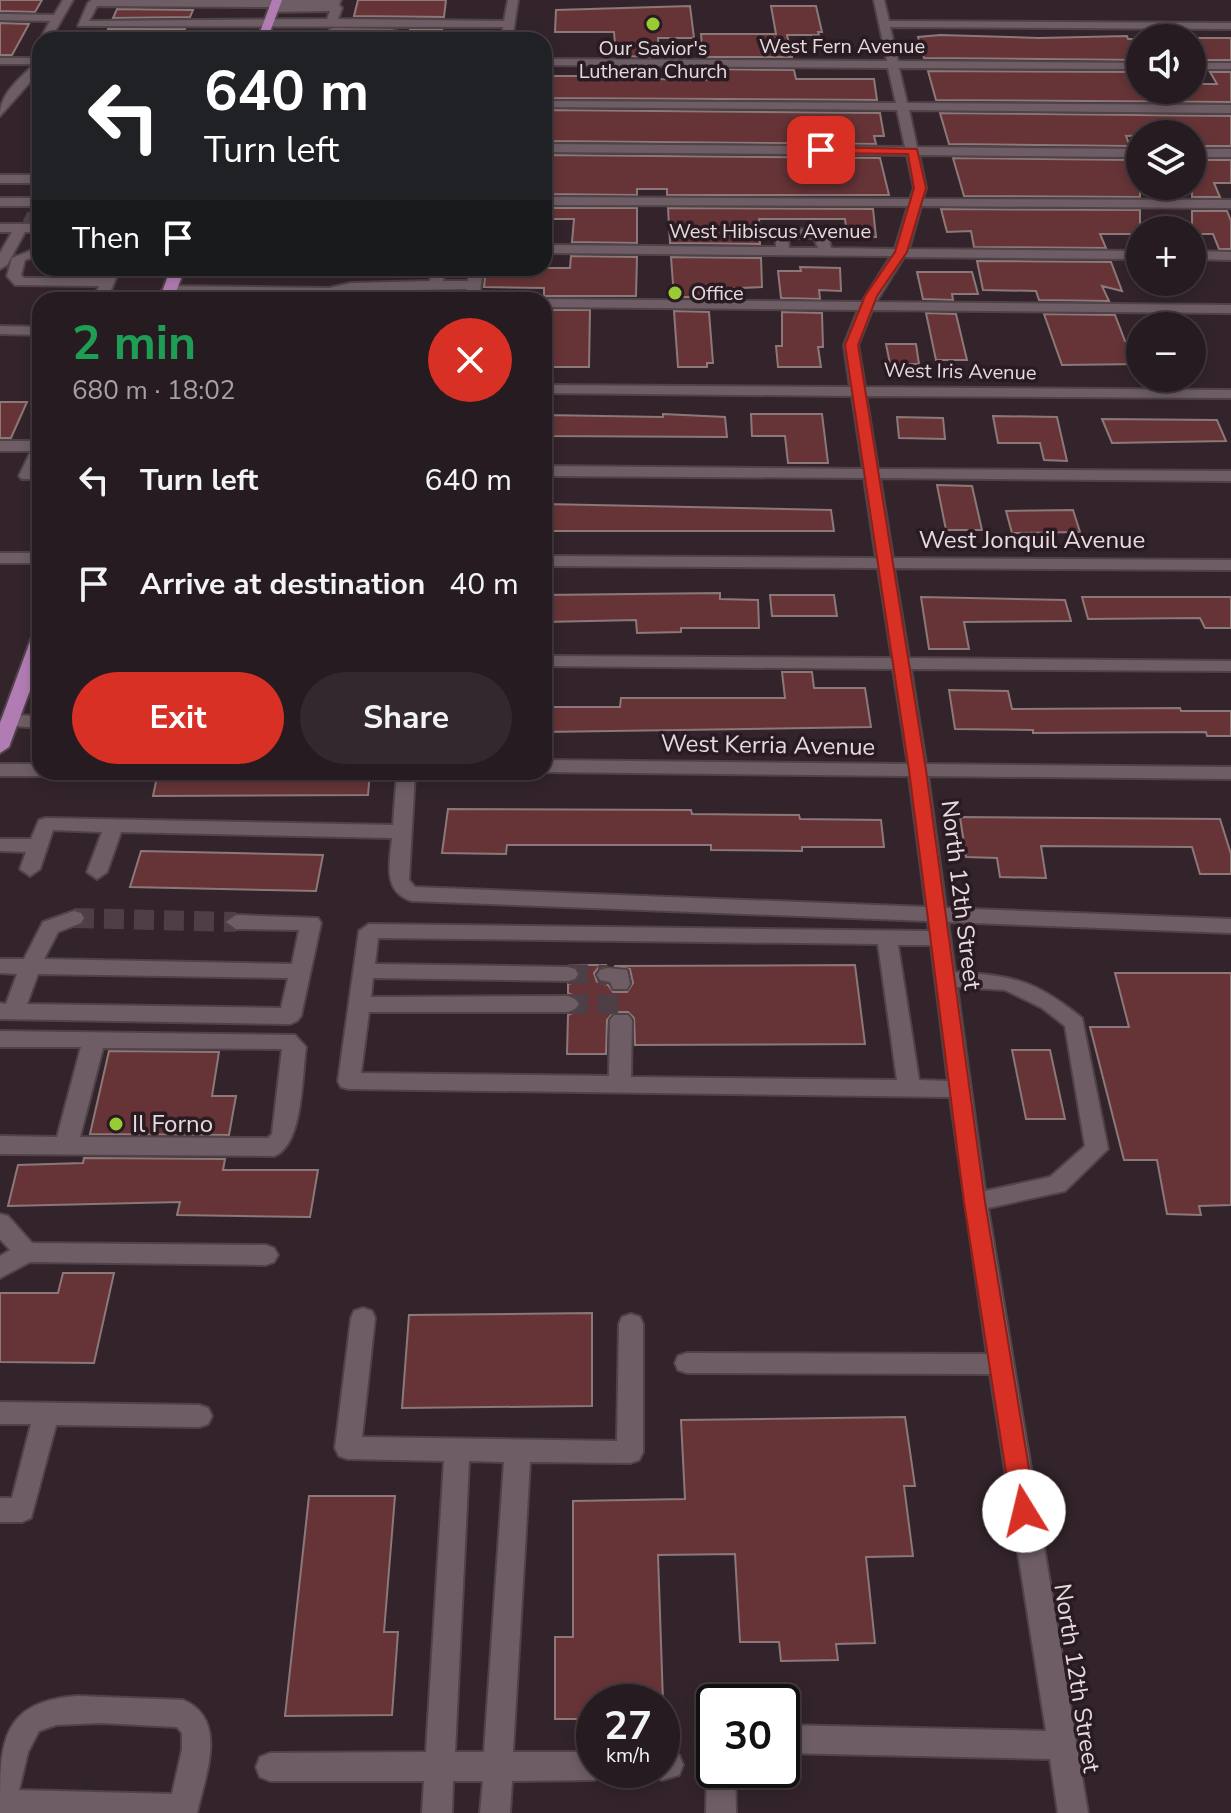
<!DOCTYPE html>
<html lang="en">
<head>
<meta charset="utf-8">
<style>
  :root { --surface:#261b20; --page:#32282d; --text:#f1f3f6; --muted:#a4a1a5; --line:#42393e; --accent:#d93025 }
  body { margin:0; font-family:"Nunito Sans",sans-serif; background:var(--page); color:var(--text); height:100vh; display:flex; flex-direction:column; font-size:30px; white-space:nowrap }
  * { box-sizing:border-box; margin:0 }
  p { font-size:26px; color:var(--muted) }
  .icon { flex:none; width:44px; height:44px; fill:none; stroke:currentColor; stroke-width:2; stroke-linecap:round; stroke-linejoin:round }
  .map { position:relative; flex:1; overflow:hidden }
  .panel { position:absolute; left:32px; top:292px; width:520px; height:488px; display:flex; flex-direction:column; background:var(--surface); border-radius:24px; box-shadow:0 4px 12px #0003,0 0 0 2px var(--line) }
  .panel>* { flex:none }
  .top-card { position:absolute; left:32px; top:32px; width:520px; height:244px; border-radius:24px; box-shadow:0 4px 12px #0003,0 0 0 2px var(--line); background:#202124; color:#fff; overflow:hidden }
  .fabs { position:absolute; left:1126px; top:24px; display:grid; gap:16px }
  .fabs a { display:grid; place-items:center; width:80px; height:80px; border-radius:50%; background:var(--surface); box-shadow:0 4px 12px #0003,0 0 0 2px var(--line); font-size:40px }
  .speed { position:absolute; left:576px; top:1684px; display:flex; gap:16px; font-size:40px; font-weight:700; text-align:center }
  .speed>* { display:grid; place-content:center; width:104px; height:104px; border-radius:50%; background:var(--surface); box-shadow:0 4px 12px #0003,0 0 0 2px var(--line); line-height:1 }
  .speed small { font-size:20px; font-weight:400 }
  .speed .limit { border:4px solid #111; border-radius:12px; background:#fff; color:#111 }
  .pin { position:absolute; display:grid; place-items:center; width:68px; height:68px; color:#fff; margin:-34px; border-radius:16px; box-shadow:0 4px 12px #0006 }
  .me { position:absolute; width:88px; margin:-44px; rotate:351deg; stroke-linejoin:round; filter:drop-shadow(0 0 6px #0008) }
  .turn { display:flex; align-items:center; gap:28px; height:168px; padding:0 40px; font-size:36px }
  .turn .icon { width:104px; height:104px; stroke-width:2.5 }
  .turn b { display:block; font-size:56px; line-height:68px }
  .then { display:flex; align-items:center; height:76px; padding:0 40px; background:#0003; gap:16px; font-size:30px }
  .round { display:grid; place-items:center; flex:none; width:84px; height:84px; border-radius:42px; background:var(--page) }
  .head { display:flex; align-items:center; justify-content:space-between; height:136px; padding:0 40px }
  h1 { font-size:48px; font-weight:700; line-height:60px; color:#1e9e55 }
  .action { display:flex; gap:16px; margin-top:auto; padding:16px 40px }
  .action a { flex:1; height:92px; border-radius:48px; background:var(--accent); color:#fff; font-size:32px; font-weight:700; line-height:92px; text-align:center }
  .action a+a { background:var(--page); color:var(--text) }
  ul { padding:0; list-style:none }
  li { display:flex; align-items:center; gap:24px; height:104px; padding:0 40px }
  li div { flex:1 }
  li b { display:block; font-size:30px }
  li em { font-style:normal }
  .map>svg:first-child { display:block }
</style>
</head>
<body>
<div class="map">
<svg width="1231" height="1813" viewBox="0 0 1231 1813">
  <rect width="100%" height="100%" fill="#33242b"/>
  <path fill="#663437" stroke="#8c7878" stroke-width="2" d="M 0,0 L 42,0 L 35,12 L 0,11 Z
    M 358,0 L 446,0 L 444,17 L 354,16 Z
    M 690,6 L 694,38 L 658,38 L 659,57 L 616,56 L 614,32 L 555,32 L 556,10 Z
    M 771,6 L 816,6 L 822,32 L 818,32 L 819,35 L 787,35 L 792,57 L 703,57 L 701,34 L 776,34 Z
    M 117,9 L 193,10 L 190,17 L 113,18 Z
    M 0,23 L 29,24 L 12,55 L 0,55 Z
    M 108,29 L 185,29 L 181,40 L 104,40 Z
    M 410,30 L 442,30 L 441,40 L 408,40 Z
    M 940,35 L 1039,38 L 1127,36 L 1128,39 L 1140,39 L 1140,60 L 924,58 L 918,37 Z
    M 1192,38 L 1231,38 L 1231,60 L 1204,60 Z
    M 616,69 L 659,69 L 659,79 L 706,80 L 705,69 L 794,70 L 796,79 L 874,79 L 877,100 L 544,98 L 544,76 L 616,76 Z
    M 928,71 L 1140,72 L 1140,90 L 1192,90 L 1192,84 L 1217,84 L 1210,72 L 1231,72 L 1231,102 L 936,100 Z
    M 544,110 L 880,113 L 884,136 L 874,136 L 876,144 L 544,141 Z
    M 940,113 L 1231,116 L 1231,146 L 1192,146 L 1192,134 L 1126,136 L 1130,146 L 949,144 Z
    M 544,155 L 880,158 L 889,195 L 667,195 L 667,189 L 637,189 L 637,195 L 544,194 Z
    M 953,158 L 1136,160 L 1140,171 L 1140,197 L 964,196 Z
    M 1192,160 L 1231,160 L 1231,183 L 1214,183 L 1220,197 L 1192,197 Z
    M 544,208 L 637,208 L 637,243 L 572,242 L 574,219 L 544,219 Z
    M 668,208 L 873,209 L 876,237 L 847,237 L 845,219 L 759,219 L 760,244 L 670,243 Z
    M 941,209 L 1140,210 L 1140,234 L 1100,234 L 1106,248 L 974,247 L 971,231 L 947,232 Z
    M 1192,211 L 1227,211 L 1231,221 L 1231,249 L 1219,249 L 1213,234 L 1192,234 Z
    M 571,256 L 637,257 L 636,296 L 544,296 L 544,288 L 484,287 L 486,268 L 570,268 Z
    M 671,257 L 761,258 L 762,287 L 720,289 L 720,297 L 674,297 Z
    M 977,261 L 1111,262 L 1122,291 L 1102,286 L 1109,301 L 1039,300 L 1036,291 L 983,290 Z
    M 800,267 L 840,268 L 841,291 L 819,290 L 820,299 L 781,298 L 778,271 L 801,271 Z
    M 917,272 L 972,272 L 978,294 L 952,294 L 953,300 L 923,299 Z
    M 544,310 L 590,310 L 589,367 L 548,367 L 550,333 L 549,323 L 544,323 Z
    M 674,311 L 709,312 L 713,363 L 707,363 L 707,367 L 678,367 Z
    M 782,312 L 822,313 L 823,347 L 818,347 L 821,367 L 778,367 L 776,346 L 782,346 Z
    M 926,313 L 956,314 L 967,360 L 936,360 Z
    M 1044,314 L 1115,315 L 1125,341 L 1140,341 L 1140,364 L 1062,365 Z
    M 886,344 L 916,344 L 919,364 L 890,364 Z
    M 0,402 L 27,402 L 11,438 L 0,438 Z
    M 663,414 L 725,417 L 727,437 L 544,436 L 544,415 L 663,417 Z
    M 751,414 L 822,414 L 828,463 L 788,463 L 785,436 L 752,436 Z
    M 993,416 L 1057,417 L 1067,461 L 1044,460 L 1040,443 L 998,443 Z
    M 897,417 L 943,418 L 945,439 L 899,438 Z
    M 1102,419 L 1217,420 L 1226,441 L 1112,443 Z
    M 937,485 L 972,486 L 982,530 L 946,530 Z
    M 544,504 L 831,510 L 834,531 L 544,531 Z
    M 1073,510 L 1080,532 L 1012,533 L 1006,511 Z
    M 720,593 L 720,599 L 758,600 L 759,628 L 681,628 L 681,632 L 637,633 L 636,620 L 544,622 L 544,595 Z
    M 770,595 L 834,595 L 837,616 L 772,616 Z
    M 921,597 L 1065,600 L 1071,621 L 964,622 L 969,649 L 929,649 Z
    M 1082,597 L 1231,597 L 1231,628 L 1205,628 L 1200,618 L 1088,619 Z
    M 782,672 L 812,672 L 814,688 L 865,688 L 871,727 L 544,732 L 544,707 L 620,707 L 621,698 L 785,698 Z
    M 949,690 L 1008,691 L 1012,709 L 1180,708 L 1181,711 L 1231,711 L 1231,736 L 1207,736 L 1206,732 L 1033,733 L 1033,730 L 955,729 Z
    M 158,772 L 370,772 L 368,795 L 153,796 Z
    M 448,809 L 691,810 L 692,814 L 799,815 L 800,819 L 881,820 L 884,847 L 802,847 L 802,851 L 711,850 L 711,845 L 507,845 L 506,854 L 442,853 Z
    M 960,817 L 1220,819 L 1231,854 L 1231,874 L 1200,874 L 1192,847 L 1041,846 L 1046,878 L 1000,877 L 997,858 L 966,857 Z
    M 141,851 L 323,855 L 316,891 L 130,887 Z
    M 571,965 L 607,965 L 599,967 L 594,973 L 597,982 L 608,985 L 613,992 L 627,992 L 633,983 L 630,969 L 614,966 L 855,965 L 865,1044 L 635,1045 L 634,1018 L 628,1012 L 614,1012 L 607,1020 L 606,1054 L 567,1054 L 568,1015 L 577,1011 L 582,1004 L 577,997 L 568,993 L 568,984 L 576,982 L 581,976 L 578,967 Z
    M 1115,973 L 1231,973 L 1231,1205 L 1199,1206 L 1201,1215 L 1167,1214 L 1157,1160 L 1124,1160 L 1090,1027 L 1129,1027 Z
    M 1012,1050 L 1050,1050 L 1065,1119 L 1026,1119 Z
    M 109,1051 L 219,1052 L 212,1096 L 236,1096 L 229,1135 L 90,1134 Z
    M 84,1158 L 225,1159 L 223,1170 L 318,1170 L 310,1217 L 177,1215 L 180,1202 L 8,1206 L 18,1165 L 83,1163 Z
    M 63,1273 L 114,1273 L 94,1363 L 0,1362 L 0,1293 L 58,1293 Z
    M 592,1313 L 592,1406 L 402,1408 L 409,1315 Z
    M 905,1417 L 915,1486 L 904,1486 L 913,1556 L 866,1557 L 875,1643 L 836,1644 L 838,1660 L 781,1661 L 779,1642 L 740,1642 L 735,1554 L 658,1555 L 663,1702 L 594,1702 L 594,1719 L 555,1719 L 555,1637 L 573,1637 L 573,1501 L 685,1499 L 681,1420 Z
    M 309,1496 L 395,1496 L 384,1632 L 398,1632 L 392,1715 L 285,1716 Z"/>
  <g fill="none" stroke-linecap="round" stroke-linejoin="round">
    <path stroke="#4e3f46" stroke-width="12" stroke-dasharray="12 6" stroke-linecap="butt" d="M 28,224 L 33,214"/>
    <path stroke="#4e3f46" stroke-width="20" stroke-dasharray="20 10" stroke-linecap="butt" d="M 74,918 L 236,922
      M 568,974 L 607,975
      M 568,1004 L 620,1004"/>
    <defs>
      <path id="minor" d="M 63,0 L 73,0 L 50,40 L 40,40 L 50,21 L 0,20 L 0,14 L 54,15 Z
        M 92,0 L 341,0 L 339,5 L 342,8 L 338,19 L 504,21 L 508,0 L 518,0 L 512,40 L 502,40 L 503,27 L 78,26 L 88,3 ZM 97,6 L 272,7 L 268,10 L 269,12 L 330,11 L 327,19 L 89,21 Z
        M 874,0 L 884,0 L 889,21 L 1231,23 L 1231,29 L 890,27 L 898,61 L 1140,63 L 1140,69 L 899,68 L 907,103 L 1231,105 L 1231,113 L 909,110 L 917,147 L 1140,149 L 1140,157 L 919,155 L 926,188 L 923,199 L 1231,200 L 1231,208 L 921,206 L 909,249 L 1140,251 L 1140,259 L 904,257 L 876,302 L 1231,305 L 1231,313 L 872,310 L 858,345 L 865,387 L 1231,390 L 1231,398 L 866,396 L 878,469 L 1231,471 L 1231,481 L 880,478 L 893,558 L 1231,560 L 1231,570 L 894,568 L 909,658 L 1231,661 L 1231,671 L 911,669 L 926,764 L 1231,767 L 1231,779 L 928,776 L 946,908 L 1231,919 L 1231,933 L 948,922 L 955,972 C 1015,976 1034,980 1082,1018 L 1108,1149 L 1065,1191 L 988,1208 L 1088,1813 L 1058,1813 L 1050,1759 L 782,1753 L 782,1725 L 1046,1731 L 990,1374 L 687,1373 L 678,1370 L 675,1363 L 678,1356 L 687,1353 L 987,1354 L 950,1097 L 349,1089 L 341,1087 L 338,1081 L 359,931 L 369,924 L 929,931 L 928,921 L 412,901 C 382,892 390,862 392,838 L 121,832 L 107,872 L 97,879 L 87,872 L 102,832 L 53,830 L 40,869 L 30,876 L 20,869 L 26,852 L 0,851 L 0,839 L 31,839 L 39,820 L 46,818 L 393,825 L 397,772 L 415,772 L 409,880 L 415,887 L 926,907 L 909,776 L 544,772 L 544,760 L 908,764 L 893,669 L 544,666 L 544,656 L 892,658 L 878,568 L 544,566 L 544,556 L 876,558 L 864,478 L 544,476 L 544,466 L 863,469 L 852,396 L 544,393 L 544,385 L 850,387 L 844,345 L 858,310 L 544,307 L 544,300 L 539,300 L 544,299 L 862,302 L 891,256 L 544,253 L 544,245 L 776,247 L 776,233 L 802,229 L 828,234 L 831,248 L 895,249 L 908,206 L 544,205 L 544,197 L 910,199 L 914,188 L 907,155 L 544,152 L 544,144 L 905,147 L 897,110 L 544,107 L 544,101 L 896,103 L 888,68 L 544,65 L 544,59 L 887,61 ZM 788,238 L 814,238 L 818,248 L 789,248 ZM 378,938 L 878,944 L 897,1080 L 631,1077 L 632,1020 L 628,1015 L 614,1015 L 610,1020 L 609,1076 L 361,1073 L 369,1012 L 568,1012 L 575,1009 L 579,1004 L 575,999 L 568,996 L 371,997 L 373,978 L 568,981 L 575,979 L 578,974 L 575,969 L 568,967 L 375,964 ZM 898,945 L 931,945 L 948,1081 L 919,1080 ZM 957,987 L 1005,990 L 1042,1008 L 1065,1026 L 1085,1146 L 1050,1177 L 985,1191 Z
        M 334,28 L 393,29 L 398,32 L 397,40 L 387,40 L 387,35 L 338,34 L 336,40 L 326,40 L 330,29 Z
        M 91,37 L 96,38 L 97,40 L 86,40 Z
        M 0,58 L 40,58 L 40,71 L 0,116 C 0,93 19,80 34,64 L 0,64 Z
        M 1192,63 L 1231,63 L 1231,69 L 1192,69 Z
        M 1192,149 L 1231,149 L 1231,157 L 1192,157 Z
        M 0,175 L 40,175 L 40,183 L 0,183 Z
        M 0,198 L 40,198 L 40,206 L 0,206 Z
        M 0,224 L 40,224 L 40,232 L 25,232 L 7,265 L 0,269 L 0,253 L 12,232 L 0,232 Z
        M 40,247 L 40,255 L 25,260 L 21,275 L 24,278 L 102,278 L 106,268 L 120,268 L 107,300 L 93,300 L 99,286 L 15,285 L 7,276 L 12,258 Z
        M 1192,251 L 1231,252 L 1231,260 L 1192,259 Z
        M 432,268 L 446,268 L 443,281 L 468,281 L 469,268 L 483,268 L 479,300 L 465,300 L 467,289 L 351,291 L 335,295 L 334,300 L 320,300 L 321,296 L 169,294 L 162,290 L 169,286 L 329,288 L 351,283 L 430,281 Z
        M 0,326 L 40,327 L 40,335 L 0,334 Z
        M 0,441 L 40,441 L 40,464 L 32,479 L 22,479 L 19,476 L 31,451 L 0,451 Z
        M 0,553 L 40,553 L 40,563 L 0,563 Z
        M 22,683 L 40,683 L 40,693 L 16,692 L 13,688 L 16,684 Z
        M 9,715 L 40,716 L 40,728 L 3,725 L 0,721 L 3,717 Z
        M 0,764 L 40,764 L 40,772 L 48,772 L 40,776 L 0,776 Z
        M 103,772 L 138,772 C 131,781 110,781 103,772 Z
        M 74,911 L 81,913 L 84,918 L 81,923 L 58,932 L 44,959 L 292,964 L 299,930 L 236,929 L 226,922 L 236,915 L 318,918 L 321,923 L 301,1016 L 297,1021 L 290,1024 L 0,1019 L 0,1003 L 6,1004 L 17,974 L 0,973 L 0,959 L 24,959 L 43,922 ZM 38,974 L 288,978 L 281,1008 L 27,1004 Z
        M 607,968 L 627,970 L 630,984 L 627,989 L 613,989 L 610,982 L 600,980 L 597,975 L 600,970 Z
        M 0,1031 L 295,1035 L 306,1047 C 302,1075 303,1146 274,1156 L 0,1154 L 0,1136 L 57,1137 L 81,1047 L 0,1047 ZM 103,1048 L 282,1049 L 272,1134 L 268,1138 L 80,1137 Z
        M 0,1214 L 8,1216 L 32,1243 L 266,1245 L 274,1248 L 278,1255 L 274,1262 L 266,1265 L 30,1262 L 0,1278 L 0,1256 L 10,1250 L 0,1239 Z
        M 363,1308 L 372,1311 L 375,1318 L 362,1437 L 617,1441 L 619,1324 L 622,1317 L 631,1314 L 640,1317 L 643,1324 L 643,1452 L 639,1460 L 630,1463 L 530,1462 L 513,1752 L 594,1752 L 594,1770 L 607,1770 L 604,1776 L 594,1780 L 512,1781 L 510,1813 L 480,1813 L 483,1781 L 453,1781 L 452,1813 L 422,1813 L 424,1781 L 270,1781 L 260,1777 L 256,1767 L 260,1757 L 270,1753 L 426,1752 L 444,1461 L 348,1459 L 339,1456 L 335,1448 L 351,1318 L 354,1311 ZM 469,1461 L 504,1462 L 484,1752 L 455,1752 Z
        M 0,1402 L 199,1405 L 208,1408 L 212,1416 L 208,1424 L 199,1427 L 56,1425 L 31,1518 L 22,1522 L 0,1522 L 0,1498 L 12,1498 L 31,1424 L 0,1424 Z
        M 77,1696 L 183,1700 C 229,1719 205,1776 197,1813 L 0,1813 C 0,1743 0,1702 77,1696 ZM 101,1723 L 177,1727 L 182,1733 L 182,1750 L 172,1794 L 19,1790 L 28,1752 L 39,1731 L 56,1725 Z
        M 669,1751 L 679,1755 L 683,1765 L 679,1775 L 662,1780 L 652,1776 L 649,1770 L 662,1770 L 662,1752 Z
        M 714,1759 L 714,1770 L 735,1770 L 736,1813 L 706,1813 L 707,1770 Z"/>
      <path id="major" d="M 272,0 L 282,0 L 267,40 L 257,40 Z
        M 171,268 L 185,268 L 173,300 L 159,300 Z
        M 40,634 L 40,663 L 9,747 L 0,753 L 0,723 L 31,639 Z"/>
    </defs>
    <use href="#minor" stroke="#4f4348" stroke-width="4"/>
    <use href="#major" stroke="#4f4348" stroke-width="4"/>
    <use href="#minor" fill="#6e5d65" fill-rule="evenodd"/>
    <use href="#major" fill="#b17cb4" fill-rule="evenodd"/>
  </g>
  <path fill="#d93025" stroke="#8d1f18" stroke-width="2" d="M 821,147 L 917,149 L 926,188 L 907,252 L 877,296 L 858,345 L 926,770 L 985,1202 L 1036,1511 L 1033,1518 L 1024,1522 L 1016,1518 L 1012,1511 L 964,1202 L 909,770 L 845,345 L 865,296 L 895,252 L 914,188 L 908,154 L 817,153 L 817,148 Z"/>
  <g fill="#99cb35" stroke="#291b21" stroke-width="3">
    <circle cx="653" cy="24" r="8"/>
    <circle cx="675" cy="293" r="8"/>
    <circle cx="116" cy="1124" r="8"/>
  </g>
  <g text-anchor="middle" stroke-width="7" stroke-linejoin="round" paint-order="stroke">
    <g font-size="20" fill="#e5dbdf" stroke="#291b21">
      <text x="842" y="53">West Fern Avenue</text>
      <text x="770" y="238">West Hibiscus Avenue</text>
      <text transform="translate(960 371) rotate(1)" y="7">West Iris Avenue</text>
    </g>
    <g font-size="20" fill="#e5dbdf" stroke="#291b21">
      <text x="653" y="55">Our Savior's<tspan x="653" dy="23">Lutheran Church</tspan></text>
      <text x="691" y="300" text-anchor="start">Office</text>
    </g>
    <g font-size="24" fill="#e5dbdf" stroke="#291b21">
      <text x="1032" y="548">West Jonquil Avenue</text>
      <text transform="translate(768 745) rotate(1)" y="8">West Kerria Avenue</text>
      <text transform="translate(961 895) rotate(83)" y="8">North 12th Street</text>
      <text transform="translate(1077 1678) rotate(81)" y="8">North 12th Street</text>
    </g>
    <g font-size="24" fill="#e5dbdf" stroke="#291b21" text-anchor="start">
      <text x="132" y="1132">Il Forno</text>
    </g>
  </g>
</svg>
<div class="fabs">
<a><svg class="icon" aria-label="sound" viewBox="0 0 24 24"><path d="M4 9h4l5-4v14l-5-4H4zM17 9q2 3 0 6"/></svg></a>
<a><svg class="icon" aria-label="layers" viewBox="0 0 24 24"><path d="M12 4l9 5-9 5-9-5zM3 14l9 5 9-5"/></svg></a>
<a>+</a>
<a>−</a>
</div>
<div class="speed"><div>27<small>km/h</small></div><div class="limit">30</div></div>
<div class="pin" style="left:821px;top:150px;background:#d93025"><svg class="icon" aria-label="arrive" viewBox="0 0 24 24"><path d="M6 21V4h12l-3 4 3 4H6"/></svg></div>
<svg class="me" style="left:1024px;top:1511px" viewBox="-20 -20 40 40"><circle r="19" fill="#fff"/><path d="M0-13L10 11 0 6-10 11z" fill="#d93025"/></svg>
<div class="top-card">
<div class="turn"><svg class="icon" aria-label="left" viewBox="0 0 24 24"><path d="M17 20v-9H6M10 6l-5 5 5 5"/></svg><div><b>640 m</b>Turn left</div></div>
<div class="then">Then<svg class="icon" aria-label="arrive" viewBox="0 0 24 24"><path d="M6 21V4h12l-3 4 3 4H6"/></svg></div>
</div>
<section class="panel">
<div class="head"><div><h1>2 min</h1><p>680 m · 18:02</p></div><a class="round" style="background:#d93025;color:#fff"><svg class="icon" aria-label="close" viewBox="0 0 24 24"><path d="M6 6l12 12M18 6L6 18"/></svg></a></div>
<ul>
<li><svg class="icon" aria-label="left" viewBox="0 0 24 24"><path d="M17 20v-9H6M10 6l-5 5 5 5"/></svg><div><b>Turn left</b></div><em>640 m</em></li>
<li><svg class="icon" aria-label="arrive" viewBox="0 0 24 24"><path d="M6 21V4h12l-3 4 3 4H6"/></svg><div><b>Arrive at destination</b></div><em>40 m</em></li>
</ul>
<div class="action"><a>Exit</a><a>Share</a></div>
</section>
</div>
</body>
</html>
